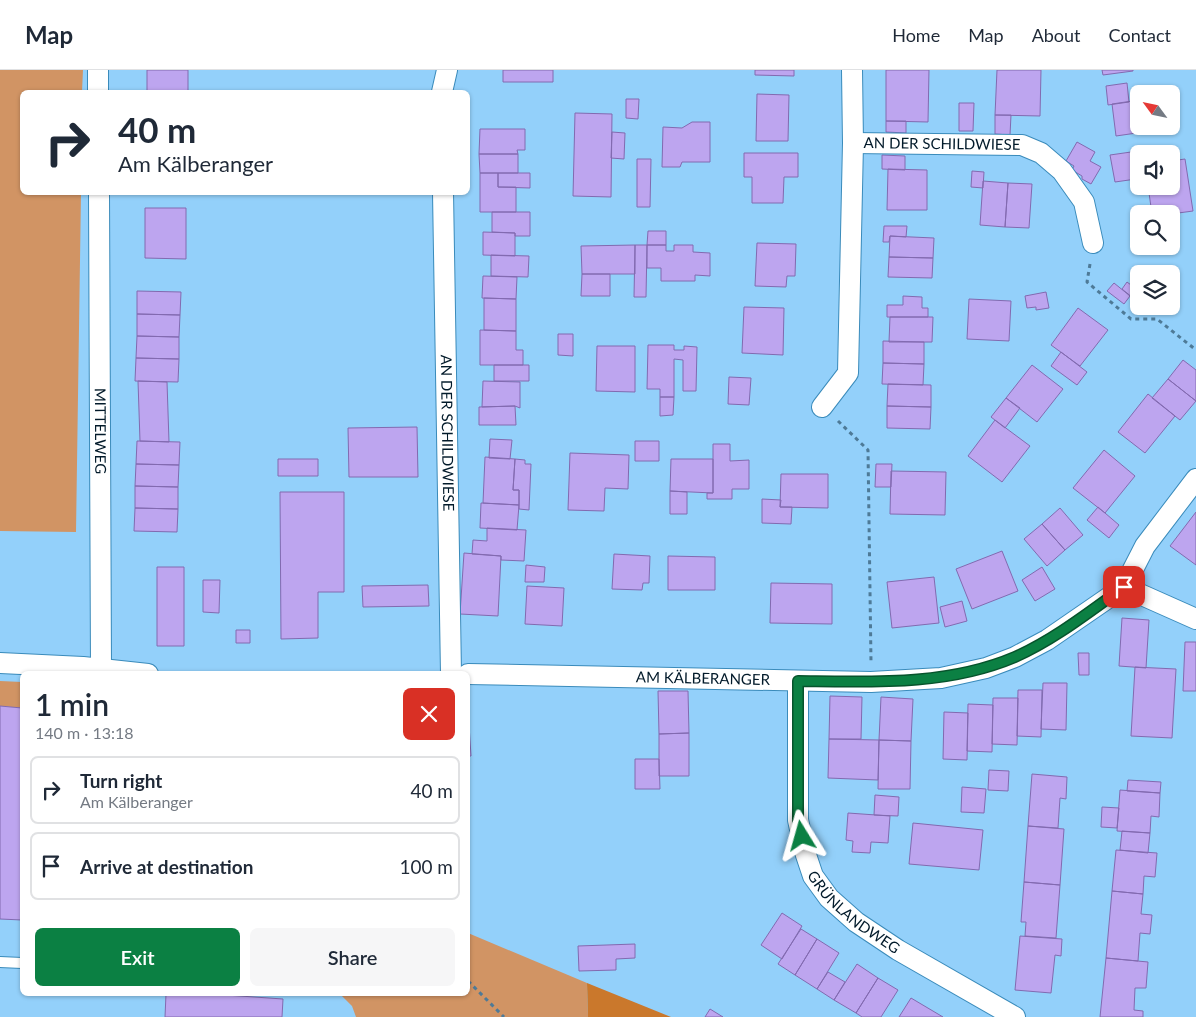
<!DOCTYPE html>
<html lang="en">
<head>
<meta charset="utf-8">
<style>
  :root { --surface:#fff; --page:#f6f6f7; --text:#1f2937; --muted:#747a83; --line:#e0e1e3; --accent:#0b8043 }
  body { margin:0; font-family:Lato,sans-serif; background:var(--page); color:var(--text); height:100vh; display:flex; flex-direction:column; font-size:19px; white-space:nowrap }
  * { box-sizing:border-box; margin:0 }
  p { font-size:16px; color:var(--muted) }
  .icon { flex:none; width:28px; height:28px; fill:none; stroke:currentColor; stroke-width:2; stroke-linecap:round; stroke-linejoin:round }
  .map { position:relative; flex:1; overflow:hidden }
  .sheet { position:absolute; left:20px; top:601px; width:450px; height:325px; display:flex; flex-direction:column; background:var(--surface); border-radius:8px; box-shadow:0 1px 4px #0004 }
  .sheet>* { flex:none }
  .guide { position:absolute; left:20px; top:20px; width:450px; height:105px; border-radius:8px; box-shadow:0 1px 4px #0004; background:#fff; color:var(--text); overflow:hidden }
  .needle { width:32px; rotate:303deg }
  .controls { position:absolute; left:1130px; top:15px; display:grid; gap:10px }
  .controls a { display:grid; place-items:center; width:50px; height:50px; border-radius:8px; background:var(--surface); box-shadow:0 1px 4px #0004; font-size:25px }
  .pin { position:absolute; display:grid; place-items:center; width:42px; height:42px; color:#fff; margin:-21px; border-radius:10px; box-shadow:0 2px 8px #0006 }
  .me { position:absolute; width:55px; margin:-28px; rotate:352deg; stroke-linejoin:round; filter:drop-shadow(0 0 4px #0008) }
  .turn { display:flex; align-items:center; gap:18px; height:105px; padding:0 15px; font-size:22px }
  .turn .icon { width:65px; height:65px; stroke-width:2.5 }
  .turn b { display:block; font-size:35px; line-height:42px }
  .round { display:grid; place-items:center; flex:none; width:52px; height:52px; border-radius:8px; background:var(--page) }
  .summary { display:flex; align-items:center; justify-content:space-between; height:85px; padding:0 15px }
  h1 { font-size:30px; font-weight:600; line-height:38px }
  .cta { display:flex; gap:10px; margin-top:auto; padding:10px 15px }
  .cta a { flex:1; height:58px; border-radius:8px; background:var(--accent); color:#fff; font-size:20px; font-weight:600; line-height:58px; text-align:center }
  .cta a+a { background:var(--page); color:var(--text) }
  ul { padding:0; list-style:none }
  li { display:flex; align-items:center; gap:15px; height:68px; margin:0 10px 8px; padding:0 5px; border:2px solid var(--line); border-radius:8px }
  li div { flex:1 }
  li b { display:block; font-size:19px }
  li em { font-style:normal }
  header { display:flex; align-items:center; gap:30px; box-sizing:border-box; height:70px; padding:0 25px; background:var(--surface); border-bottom:1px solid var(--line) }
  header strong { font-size:24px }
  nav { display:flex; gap:28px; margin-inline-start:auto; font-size:18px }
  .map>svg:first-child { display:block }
</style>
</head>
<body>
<header>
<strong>Map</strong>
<nav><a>Home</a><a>Map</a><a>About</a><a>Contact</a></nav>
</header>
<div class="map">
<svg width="1196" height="947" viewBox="0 0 1196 947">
  <rect width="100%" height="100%" fill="#93d0fa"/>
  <path fill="#d19464" d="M 0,0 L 83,0 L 82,22 L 22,22 L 22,122 L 81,123 L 76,462 L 0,461 Z
    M 0,611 L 22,612 L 22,638 L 0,636 Z
    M 468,863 L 587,913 L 588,947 L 356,947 L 352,936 L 340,924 L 468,924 Z"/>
  <path fill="#ca782c" d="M 587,913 L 671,947 L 588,947 Z"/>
  <path fill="#bda5ef" stroke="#826ab0" d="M 147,0 L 188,0 L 188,22 L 147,22 Z
    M 503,0 L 553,0 L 553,12 L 503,12 Z
    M 755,0 L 794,0 L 794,6 L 755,5 Z
    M 886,0 L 929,0 L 928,52 L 886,51 Z
    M 997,0 L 1041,0 L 1040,46 L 995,45 Z
    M 1102,0 L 1133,0 L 1133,1 L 1103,5 Z
    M 1127,13 L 1129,32 L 1108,35 L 1106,16 Z
    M 757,24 L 789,25 L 788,71 L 756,71 Z
    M 626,29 L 639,29 L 638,49 L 626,48 Z
    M 1139,30 L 1139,56 L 1156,56 L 1157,60 L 1116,66 L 1112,34 Z
    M 959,33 L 974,33 L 973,61 L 959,61 Z
    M 575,43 L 612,44 L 611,127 L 573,126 Z
    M 995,45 L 1011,45 L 1010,65 L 995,64 Z
    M 886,51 L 906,51 L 906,63 L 886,62 Z
    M 692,52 L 710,52 L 710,92 L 682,92 L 680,97 L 662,97 L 663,57 L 682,58 Z
    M 480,59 L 525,59 L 525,80 L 517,80 L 518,84 L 479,84 Z
    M 612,62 L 625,63 L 624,89 L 611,88 Z
    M 1077,72 L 1095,82 L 1090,91 L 1101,97 L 1091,114 L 1082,109 L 1082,106 L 1072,100 L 1074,96 L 1066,91 Z
    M 1131,82 L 1136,109 L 1115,112 L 1110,85 Z
    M 744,83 L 798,83 L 798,107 L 784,107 L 783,133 L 752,133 L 752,107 L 744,107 Z
    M 479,84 L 518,84 L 518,103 L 480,103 Z
    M 882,85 L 905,86 L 905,100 L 882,99 Z
    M 637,89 L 651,89 L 650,137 L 637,137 Z
    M 1185,89 L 1193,141 L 1171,144 L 1152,144 L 1148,116 L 1171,116 L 1171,91 Z
    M 888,99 L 927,100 L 927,140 L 887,140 Z
    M 972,101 L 984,102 L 983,118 L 971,117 Z
    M 480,103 L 498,103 L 498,117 L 516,117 L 516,142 L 480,142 Z
    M 498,103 L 530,103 L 530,118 L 498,117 Z
    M 983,111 L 1008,113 L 1005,157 L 980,155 Z
    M 1008,113 L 1032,114 L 1029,158 L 1005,157 Z
    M 145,138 L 186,138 L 186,189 L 145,188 Z
    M 492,142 L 530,142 L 530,166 L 515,166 L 515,163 L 492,162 Z
    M 884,156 L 907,156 L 906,167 L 890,166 L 889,172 L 883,172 Z
    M 648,161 L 666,161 L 666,175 L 647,175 Z
    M 483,162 L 515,163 L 515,186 L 483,185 Z
    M 890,166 L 934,168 L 933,188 L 889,187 Z
    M 757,173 L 796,174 L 795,206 L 787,206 L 786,217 L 755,216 Z
    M 635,175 L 635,204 L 582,204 L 581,176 Z
    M 635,175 L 647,175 L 646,227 L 634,227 Z
    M 647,175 L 666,175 L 666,181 L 674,181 L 674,175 L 693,175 L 693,182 L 710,183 L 710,206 L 695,205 L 695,211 L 661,211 L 661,198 L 647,198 Z
    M 491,185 L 529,186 L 528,207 L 491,206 Z
    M 889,187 L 933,188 L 932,208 L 888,207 Z
    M 582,204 L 610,204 L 610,226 L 581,226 Z
    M 483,206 L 517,207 L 516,229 L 482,228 Z
    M 1127,212 L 1139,221 L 1138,232 L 1122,219 Z
    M 1114,213 L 1130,226 L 1124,234 L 1107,221 Z
    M 137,221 L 181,222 L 180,245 L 137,244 Z
    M 1046,222 L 1049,238 L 1036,240 L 1036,237 L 1027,238 L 1025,226 Z
    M 903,226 L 922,227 L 922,238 L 928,238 L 928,247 L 887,247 L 887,235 L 903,235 Z
    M 484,228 L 516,229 L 516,261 L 484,260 Z
    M 969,229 L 1011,231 L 1009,271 L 967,269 Z
    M 744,237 L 784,238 L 783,285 L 742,283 Z
    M 1078,238 L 1108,260 L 1080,296 L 1051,275 Z
    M 137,244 L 180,245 L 179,267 L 137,266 Z
    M 890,247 L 933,247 L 932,272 L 889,272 Z
    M 480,260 L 516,261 L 516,280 L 523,280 L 523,295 L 480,295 Z
    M 558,264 L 573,264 L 573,286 L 558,285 Z
    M 137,266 L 179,267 L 179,289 L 136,288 Z
    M 883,271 L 924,272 L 924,294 L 883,293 Z
    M 648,275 L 674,275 L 674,280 L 684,280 L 684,276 L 697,277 L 696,321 L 683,321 L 683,290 L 674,289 L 674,327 L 660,327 L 660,319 L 647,319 Z
    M 597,276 L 635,276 L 635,322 L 596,321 Z
    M 1061,282 L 1087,302 L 1077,315 L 1051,296 Z
    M 136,288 L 179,289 L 178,312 L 135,311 Z
    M 1183,290 L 1196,300 L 1196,331 L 1168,309 Z
    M 883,293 L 924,294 L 923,315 L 882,314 Z
    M 494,295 L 529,295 L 529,311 L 494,311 Z
    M 1032,295 L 1063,319 L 1037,352 L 1006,328 Z
    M 729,307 L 751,308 L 749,335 L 728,334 Z
    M 1168,309 L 1196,331 L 1180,350 L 1152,328 Z
    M 138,311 L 167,312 L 169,372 L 140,371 Z
    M 483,311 L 520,312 L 520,338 L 515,336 L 482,337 Z
    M 888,314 L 931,315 L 931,337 L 887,336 Z
    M 1148,324 L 1175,346 L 1145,383 L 1118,362 Z
    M 660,327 L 674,327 L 673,345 L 660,346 Z
    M 1006,328 L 1020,338 L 1005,358 L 991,347 Z
    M 515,336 L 516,355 L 479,355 L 479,337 Z
    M 887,336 L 931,337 L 930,359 L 887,358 Z
    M 995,350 L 1030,376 L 1002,412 L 968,386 Z
    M 417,357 L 418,407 L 349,407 L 348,358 Z
    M 490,369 L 512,370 L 510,389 L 489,388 Z
    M 137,371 L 180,372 L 179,395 L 136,394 Z
    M 635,371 L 659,371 L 659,391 L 635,391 Z
    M 713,374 L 730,374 L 730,391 L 749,390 L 749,419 L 732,419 L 732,429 L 707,429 L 707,423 L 713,423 Z
    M 1104,380 L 1135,406 L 1105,443 L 1073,418 Z
    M 570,383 L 629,385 L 628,419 L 605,418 L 604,441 L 568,440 Z
    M 485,387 L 515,389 L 513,420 L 519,420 L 519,435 L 483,433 Z
    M 278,389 L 318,389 L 318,406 L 278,406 Z
    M 515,389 L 525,390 L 525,394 L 531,394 L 529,440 L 519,439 L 519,420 L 513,420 Z
    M 671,389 L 713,389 L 713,423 L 670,421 Z
    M 136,394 L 179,395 L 178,417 L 135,416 Z
    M 876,394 L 892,394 L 891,417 L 875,417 Z
    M 891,401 L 946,402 L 945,445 L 890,444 Z
    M 781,404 L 828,404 L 828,438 L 780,437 Z
    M 135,416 L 178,417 L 178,439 L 135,438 Z
    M 670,421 L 687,422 L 687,444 L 670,444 Z
    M 280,422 L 344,422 L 344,522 L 318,522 L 318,568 L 281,569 Z
    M 762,429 L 781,430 L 780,437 L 792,437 L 791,454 L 762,453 Z
    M 481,433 L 519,435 L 517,460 L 480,458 Z
    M 1098,437 L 1119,455 L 1109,468 L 1087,450 Z
    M 135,438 L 178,439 L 177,462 L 134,461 Z
    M 1060,438 L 1083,465 L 1065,480 L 1042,454 Z
    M 1196,442 L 1196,495 L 1170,476 Z
    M 1042,454 L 1065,480 L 1047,496 L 1024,469 Z
    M 487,458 L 526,460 L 524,491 L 501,490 L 501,486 L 472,484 L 473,470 L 487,471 Z
    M 1002,481 L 1018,521 L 972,539 L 956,499 Z
    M 464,483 L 501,486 L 498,546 L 460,544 Z
    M 614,484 L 650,486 L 649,513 L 643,513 L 642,520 L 612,519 Z
    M 668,486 L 715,487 L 715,520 L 668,520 Z
    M 526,495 L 545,497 L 544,512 L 525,512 Z
    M 157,497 L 184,497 L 184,576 L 157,576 Z
    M 1042,497 L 1055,519 L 1035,531 L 1022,510 Z
    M 934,507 L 939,553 L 892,558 L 887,512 Z
    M 203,510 L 220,510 L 219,543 L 203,542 Z
    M 771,513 L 832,514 L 832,554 L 770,553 Z
    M 428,515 L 429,536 L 363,537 L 362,516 Z
    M 527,516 L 564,518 L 562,556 L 525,554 Z
    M 962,531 L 967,551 L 945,557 L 940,537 Z
    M 1122,548 L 1149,550 L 1146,598 L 1119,596 Z
    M 236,560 L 250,560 L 250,573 L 236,573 Z
    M 1185,572 L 1196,572 L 1196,621 L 1183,621 Z
    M 1078,583 L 1089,583 L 1089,605 L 1079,605 Z
    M 1135,597 L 1176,599 L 1172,668 L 1131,666 Z
    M 1043,613 L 1067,613 L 1066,660 L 1041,659 Z
    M 1018,620 L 1042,620 L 1041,667 L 1017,666 Z
    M 658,621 L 688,621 L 689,663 L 659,664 Z
    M 830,626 L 862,627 L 861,669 L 829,669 Z
    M 881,627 L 913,629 L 911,671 L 879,670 Z
    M 993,628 L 1018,628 L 1017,675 L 992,674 Z
    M 968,634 L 993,635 L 992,682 L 967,681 Z
    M 0,636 L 22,638 L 22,850 L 0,849 Z
    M 468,639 L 471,686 L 468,686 Z
    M 944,642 L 968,643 L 967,690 L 943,689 Z
    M 689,663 L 689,706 L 659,706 L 659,664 Z
    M 829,669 L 879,670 L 878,710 L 828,708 Z
    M 879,670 L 911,671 L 910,719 L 878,719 Z
    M 635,689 L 659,689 L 660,719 L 635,719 Z
    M 989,700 L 1009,701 L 1008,721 L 988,720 Z
    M 1032,704 L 1067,707 L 1066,729 L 1060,728 L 1058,758 L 1028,756 Z
    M 1128,710 L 1161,712 L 1160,723 L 1127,721 Z
    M 962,717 L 986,719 L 984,743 L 961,742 Z
    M 1120,720 L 1160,723 L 1159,747 L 1151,746 L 1150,763 L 1117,761 Z
    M 875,725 L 899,727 L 898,746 L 874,745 Z
    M 1102,737 L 1119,738 L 1117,758 L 1101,757 Z
    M 848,743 L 890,746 L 888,773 L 871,772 L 870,783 L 852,782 L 853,771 L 846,770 Z
    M 913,753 L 983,760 L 979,800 L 909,794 Z
    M 1028,756 L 1064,759 L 1060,815 L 1024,812 Z
    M 1122,761 L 1150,763 L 1148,783 L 1120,780 Z
    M 1116,780 L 1157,783 L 1155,807 L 1144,806 L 1143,824 L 1112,821 Z
    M 1024,812 L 1060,815 L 1056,868 L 1025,866 L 1026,852 L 1021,852 Z
    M 1112,821 L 1143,824 L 1141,844 L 1152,845 L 1150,864 L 1140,863 L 1138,891 L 1106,888 Z
    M 782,843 L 802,856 L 782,889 L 761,875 Z
    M 801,859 L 817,869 L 795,905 L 778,894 Z
    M 1020,866 L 1062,869 L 1061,886 L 1055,885 L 1051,923 L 1015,920 Z
    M 817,869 L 839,883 L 817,919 L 795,905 Z
    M 635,874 L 635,888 L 616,889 L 616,900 L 579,901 L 578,876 Z
    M 1106,888 L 1148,892 L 1146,918 L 1135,918 L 1134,940 L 1143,941 L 1143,947 L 1100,947 Z
    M 857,894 L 878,908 L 856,943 L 834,930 Z
    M 828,902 L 845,912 L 834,930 L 817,919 Z
    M 878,908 L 898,920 L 881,947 L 862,947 L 856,943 Z
    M 166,924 L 211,924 L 283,929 L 282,947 L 165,947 Z
    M 911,928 L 943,947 L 899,947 Z
    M 710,939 L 723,947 L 705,947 Z"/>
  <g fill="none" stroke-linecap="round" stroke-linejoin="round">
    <defs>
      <path id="lane" d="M 0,892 L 22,893"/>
      <g id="street">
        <path d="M 98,0 L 98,22"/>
        <path d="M 442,22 L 447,0"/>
        <path id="s1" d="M 853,73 L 1022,75 L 1041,83 L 1062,101 L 1084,132 L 1093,173"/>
        <path id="s2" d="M 99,122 L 101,599"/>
        <path id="s3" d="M 443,122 L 451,604"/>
        <path d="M 822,337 L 848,303 L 853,73 L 852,0"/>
        <path d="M 1124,517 L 1196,549"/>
        <path d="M 0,593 L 83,597 L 148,604"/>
        <path id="s4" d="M 468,604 L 871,612 L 941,608 L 986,598 L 1015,587 L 1047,570 L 1124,517 L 1145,476 L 1196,409"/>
        <path id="s5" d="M 798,611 L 798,750 L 805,782 L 813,806 L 829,828 L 856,852 L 898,880 L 1015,947"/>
      </g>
    </defs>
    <use href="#lane" stroke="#3a8bbb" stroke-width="12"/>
    <use href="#street" stroke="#3a8bbb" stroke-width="22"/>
    <path stroke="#4e7a97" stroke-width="3" stroke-dasharray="4 4" stroke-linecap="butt" d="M 1090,194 L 1087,212 L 1131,249 L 1157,249 L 1196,280
      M 838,351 L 868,380 L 871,592
      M 468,911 L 504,947"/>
    <use href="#lane" stroke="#fff" stroke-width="10"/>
    <use href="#street" stroke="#fff" stroke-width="20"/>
  </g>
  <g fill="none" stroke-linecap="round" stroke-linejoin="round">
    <defs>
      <path id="route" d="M 802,766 L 798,750 L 798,611 C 871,612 947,616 1015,587 C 1055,569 1089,542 1124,517"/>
    </defs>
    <use href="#route" stroke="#07532c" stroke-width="12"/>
    <use href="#route" stroke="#0b8043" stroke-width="9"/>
  </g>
  <g text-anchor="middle" stroke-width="4.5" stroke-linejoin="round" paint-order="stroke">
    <g font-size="15" fill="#021a2a" stroke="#aedbfb">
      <text dy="5" stroke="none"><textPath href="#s1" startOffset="89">AN DER SCHILDWIESE</textPath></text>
      <text dy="5" stroke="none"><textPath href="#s2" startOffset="239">MITTELWEG</textPath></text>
      <text dy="5" stroke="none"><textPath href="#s3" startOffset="241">AN DER SCHILDWIESE</textPath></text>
      <text dy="5" stroke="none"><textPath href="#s4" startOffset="235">AM KÄLBERANGER</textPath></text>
      <text dy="5" stroke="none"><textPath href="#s5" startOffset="252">GRÜNLANDWEG</textPath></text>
    </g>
  </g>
</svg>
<div class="controls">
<a><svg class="needle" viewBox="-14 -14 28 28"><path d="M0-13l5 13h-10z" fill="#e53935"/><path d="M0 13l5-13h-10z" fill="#747a83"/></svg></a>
<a><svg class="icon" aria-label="sound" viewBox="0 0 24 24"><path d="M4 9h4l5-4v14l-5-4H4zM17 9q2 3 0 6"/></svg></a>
<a><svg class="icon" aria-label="search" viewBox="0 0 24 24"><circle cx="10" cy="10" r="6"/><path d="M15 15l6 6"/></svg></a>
<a><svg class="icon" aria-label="layers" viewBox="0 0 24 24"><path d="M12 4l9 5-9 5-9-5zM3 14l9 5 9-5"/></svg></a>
</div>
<div class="pin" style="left:1124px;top:517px;background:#d93025"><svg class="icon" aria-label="arrive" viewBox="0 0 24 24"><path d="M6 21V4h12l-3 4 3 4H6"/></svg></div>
<svg class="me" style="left:802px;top:766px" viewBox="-20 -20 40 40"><path d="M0-17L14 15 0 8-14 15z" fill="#0b8043" stroke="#fff" stroke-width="4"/></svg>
<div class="guide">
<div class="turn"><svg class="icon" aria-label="right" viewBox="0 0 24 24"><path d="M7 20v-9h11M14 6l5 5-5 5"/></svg><div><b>40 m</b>Am Kälberanger</div></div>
</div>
<section class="sheet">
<div class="summary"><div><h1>1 min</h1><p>140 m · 13:18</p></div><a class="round" style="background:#d93025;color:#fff"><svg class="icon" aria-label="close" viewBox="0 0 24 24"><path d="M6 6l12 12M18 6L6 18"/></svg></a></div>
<ul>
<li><svg class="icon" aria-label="right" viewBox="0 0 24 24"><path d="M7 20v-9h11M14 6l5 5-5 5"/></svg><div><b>Turn right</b><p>Am Kälberanger</p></div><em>40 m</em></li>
<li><svg class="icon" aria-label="arrive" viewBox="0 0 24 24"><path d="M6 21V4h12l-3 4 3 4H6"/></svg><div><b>Arrive at destination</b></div><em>100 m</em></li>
</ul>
<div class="cta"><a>Exit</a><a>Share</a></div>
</section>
</div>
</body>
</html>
